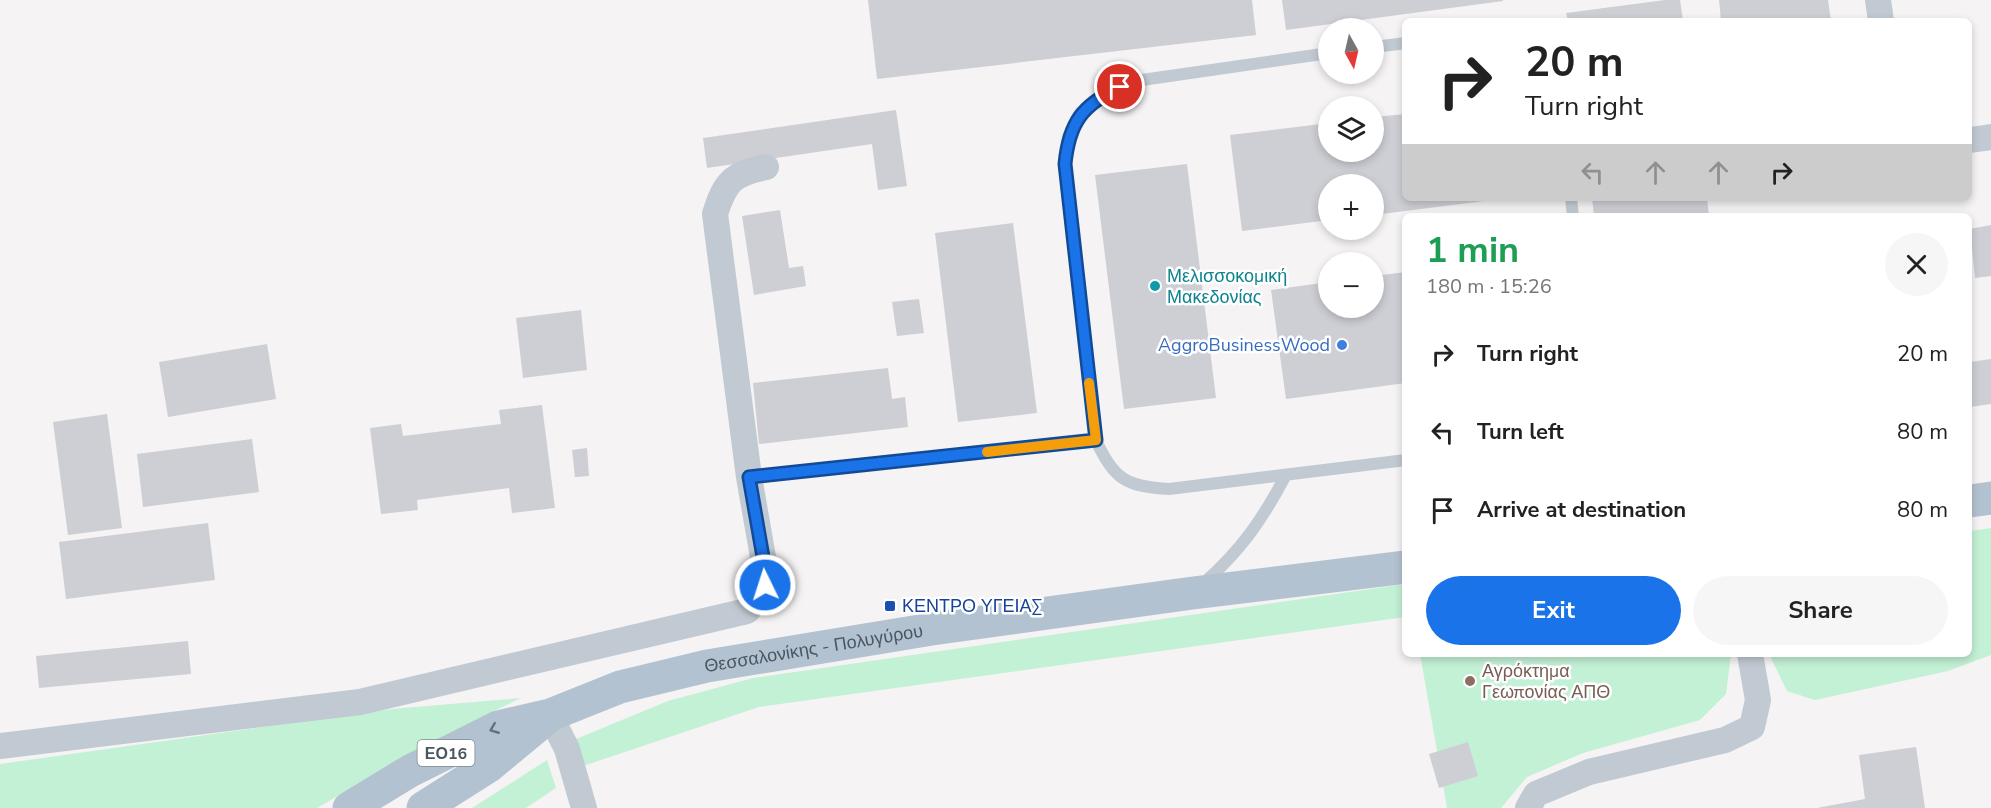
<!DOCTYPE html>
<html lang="en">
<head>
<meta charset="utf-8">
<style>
  :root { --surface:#fff; --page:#f6f6f6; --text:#222; --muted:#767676; --accent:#1a73e8 }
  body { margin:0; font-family:"Nunito Sans",sans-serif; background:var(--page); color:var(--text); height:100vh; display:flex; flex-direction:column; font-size:22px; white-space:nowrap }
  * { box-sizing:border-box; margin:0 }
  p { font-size:20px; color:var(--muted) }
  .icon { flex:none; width:33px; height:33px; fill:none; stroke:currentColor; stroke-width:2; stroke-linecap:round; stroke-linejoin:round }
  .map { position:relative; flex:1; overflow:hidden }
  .sheet { position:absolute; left:1402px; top:213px; width:570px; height:444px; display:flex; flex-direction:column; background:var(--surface); border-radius:9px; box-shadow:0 3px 9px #0003 }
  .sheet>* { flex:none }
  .guide { position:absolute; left:1402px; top:18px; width:570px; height:183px; border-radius:9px; box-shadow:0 3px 9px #0003; background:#fff; color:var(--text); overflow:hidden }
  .needle { width:39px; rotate:172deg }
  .tools { position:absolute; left:1318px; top:18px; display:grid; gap:12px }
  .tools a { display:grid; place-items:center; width:66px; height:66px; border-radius:50%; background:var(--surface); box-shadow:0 3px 9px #0003; font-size:30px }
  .pin { position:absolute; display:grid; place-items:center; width:51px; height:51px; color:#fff; margin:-26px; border:3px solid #fff; border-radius:50%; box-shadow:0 2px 6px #0007 }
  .me { position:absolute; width:66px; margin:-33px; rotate:356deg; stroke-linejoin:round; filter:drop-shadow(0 0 4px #0008) }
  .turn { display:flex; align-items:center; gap:21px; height:126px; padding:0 24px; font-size:27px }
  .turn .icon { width:78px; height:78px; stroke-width:2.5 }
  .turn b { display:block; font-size:42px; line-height:51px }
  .lanes { display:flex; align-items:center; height:57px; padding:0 24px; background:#0003; justify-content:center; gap:30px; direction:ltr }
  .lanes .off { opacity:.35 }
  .round { display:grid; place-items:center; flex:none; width:63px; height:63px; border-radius:32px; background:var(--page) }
  .summary { display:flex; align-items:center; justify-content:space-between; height:102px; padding:0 24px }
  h1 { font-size:36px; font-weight:700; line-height:45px; color:#1e9e55 }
  .action { display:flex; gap:12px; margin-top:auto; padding:12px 24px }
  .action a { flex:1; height:69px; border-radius:36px; background:var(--accent); color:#fff; font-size:24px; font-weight:700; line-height:69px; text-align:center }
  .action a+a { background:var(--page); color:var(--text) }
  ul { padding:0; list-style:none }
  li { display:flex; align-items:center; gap:18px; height:78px; padding:0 24px }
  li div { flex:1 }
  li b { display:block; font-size:22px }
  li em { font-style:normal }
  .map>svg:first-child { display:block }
</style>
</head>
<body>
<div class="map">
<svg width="1991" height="808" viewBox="0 0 1991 808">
  <rect width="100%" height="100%" fill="#f5f3f3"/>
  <path fill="#c3f1d5" d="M 1991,528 L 1991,655 L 1948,671 L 1815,700 L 1787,691 L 1769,654 L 1970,654 L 1970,531 Z
    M 1405,584 L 1405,617 L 759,707 L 583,766 L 576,739 L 668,701 L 753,678 Z
    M 1420,654 L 1731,654 L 1726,694 L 1700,720 L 1583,753 L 1527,777 L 1501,808 L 1447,808 Z
    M 521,698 L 443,736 L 317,808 L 0,808 L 0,764 L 392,709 Z
    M 547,760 L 556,788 L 526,808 L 472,808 Z"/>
  <path fill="#cdcfd5" d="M 868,0 L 1252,0 L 1256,35 L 877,79 Z
    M 1282,0 L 1503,0 L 1503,1 L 1286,30 Z
    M 1665,0 L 1680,0 L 1683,21 L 1568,21 L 1566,13 Z
    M 1719,0 L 1828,0 L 1831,21 L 1721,21 Z
    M 896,110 L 907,186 L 878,190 L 872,144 L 707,168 L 703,138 Z
    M 1406,114 L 1406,198 L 1500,199 L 1374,215 L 1374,184 L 1329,184 L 1329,220 L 1242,231 L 1230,135 L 1329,123 L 1329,152 L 1374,152 L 1374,117 Z
    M 1187,164 L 1216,398 L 1124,409 L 1095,175 Z
    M 1592,198 L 1707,198 L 1709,216 L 1594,216 Z
    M 780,210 L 789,268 L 803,266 L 806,286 L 754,295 L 742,216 Z
    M 1013,223 L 1037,413 L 958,422 L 935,233 Z
    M 1991,225 L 1991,276 L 1975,278 L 1970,229 Z
    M 1406,272 L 1406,383 L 1286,399 L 1271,290 L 1329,282 L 1329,308 L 1374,308 L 1374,276 Z
    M 919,299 L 924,333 L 897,336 L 892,302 Z
    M 581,310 L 587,370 L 523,378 L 516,318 Z
    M 267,344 L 276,399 L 168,417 L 159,362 Z
    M 1991,359 L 1991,404 L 1970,407 L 1970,362 Z
    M 888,368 L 892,399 L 905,397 L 908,427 L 759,444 L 753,383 Z
    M 542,405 L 555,508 L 512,513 L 509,488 L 417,500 L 418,510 L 381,514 L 370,428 L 401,424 L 403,436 L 501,424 L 499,410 Z
    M 107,414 L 122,528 L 68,535 L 53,422 Z
    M 252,439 L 259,492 L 143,507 L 137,454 Z
    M 587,448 L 589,476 L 575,477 L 572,450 Z
    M 208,523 L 215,580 L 66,599 L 59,542 Z
    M 188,641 L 191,674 L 39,688 L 36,656 Z
    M 1468,742 L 1478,776 L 1439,788 L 1429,754 Z
    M 1916,747 L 1925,808 L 1817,808 L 1865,799 L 1859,755 Z"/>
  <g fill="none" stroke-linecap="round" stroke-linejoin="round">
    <path stroke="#c1cad2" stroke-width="12" d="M 1374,47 L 1406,43
      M 1329,53 L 1135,81 L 1104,94 L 1080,113 L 1068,137 L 1065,163 L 1096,440 C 1113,479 1127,487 1169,489 L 1406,460
      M 1571,198 L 1573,216
      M 749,477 L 1096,440
      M 1204,583 C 1242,549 1262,520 1286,475"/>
    <path stroke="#c1cad2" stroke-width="26" d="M 1878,0 L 1881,21
      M 1970,140 L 1991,137
      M 550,715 L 567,749 L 584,808
      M 0,746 L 360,702 L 747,611 L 758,599 L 766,574 L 749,477 L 715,214 C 725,182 732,174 766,167
      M 1528,808 L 1536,794 L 1589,772 L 1725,740 L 1752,727 L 1758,700 L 1750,654"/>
    <g stroke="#b3c2d1" stroke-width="33">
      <path d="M 1970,501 L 1991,498"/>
      <path id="s1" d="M 349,808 L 410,771 L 498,727 L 550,715 L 620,687 L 707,666 L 932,629 L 1193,593 L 1406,567"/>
      <path d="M 423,808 L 489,766 L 547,718"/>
    </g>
  </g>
  <defs><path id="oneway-chevron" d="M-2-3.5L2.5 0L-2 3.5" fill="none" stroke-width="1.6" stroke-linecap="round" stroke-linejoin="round" transform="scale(1.5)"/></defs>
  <use stroke="#64717d" href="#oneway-chevron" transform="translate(494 729) rotate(158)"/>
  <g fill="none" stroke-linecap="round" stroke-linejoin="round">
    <defs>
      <path id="route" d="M 765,585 L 766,574 L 749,477 L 1096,440 L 1065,164 C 1069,123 1082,105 1120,87"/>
    </defs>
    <use href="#route" stroke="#114b97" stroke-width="15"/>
    <use href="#route" stroke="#1a73e8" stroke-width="10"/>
    <path stroke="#f59e0b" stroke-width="10" d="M 987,452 L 1096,440 L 1089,383"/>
  </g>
  <circle fill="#0f9aa8" stroke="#fff" stroke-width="2" cx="1155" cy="286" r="6"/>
  <circle fill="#3f7fe0" stroke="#fff" stroke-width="2" cx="1342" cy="345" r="6"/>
  <rect fill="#1a4fb4" stroke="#fff" stroke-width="2" x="884" y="600" width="12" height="12" rx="3"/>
  <circle fill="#8d6e63" stroke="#fff" stroke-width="2" cx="1470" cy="681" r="6"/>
  <g text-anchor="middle" stroke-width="5" stroke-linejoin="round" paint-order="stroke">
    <rect fill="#fff" stroke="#808990" stroke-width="1.5" x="417.5" y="740" width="57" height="26" rx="4.5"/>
    <g font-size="16" font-weight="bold" fill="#4a5661">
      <text x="446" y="759">ΕΟ16</text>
    </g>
    <g font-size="18" fill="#0d838f" stroke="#fff" text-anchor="start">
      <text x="1167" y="282">Μελισσοκομική<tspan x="1167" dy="21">Μακεδονίας</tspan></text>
    </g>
    <g font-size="18" fill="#366cbe" stroke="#fff" text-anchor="end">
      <text x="1330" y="351">AggroBusinessWood</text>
    </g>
    <g font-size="18" fill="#164399" stroke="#fff" text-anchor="start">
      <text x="902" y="612">ΚΕΝΤΡΟ ΥΓΕΙΑΣ</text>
    </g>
    <g font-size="18" fill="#4a5661" stroke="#fff">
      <text dy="6" stroke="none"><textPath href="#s1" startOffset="496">Θεσσαλονίκης - Πολυγύρου</textPath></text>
    </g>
    <g font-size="18" fill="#785e54" stroke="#fff" text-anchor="start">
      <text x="1482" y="677">Αγρόκτημα<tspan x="1482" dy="21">Γεωπονίας ΑΠΘ</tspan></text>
    </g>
  </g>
</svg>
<div class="tools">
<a><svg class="needle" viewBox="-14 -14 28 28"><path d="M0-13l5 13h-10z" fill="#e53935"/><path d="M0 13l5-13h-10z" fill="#767676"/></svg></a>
<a><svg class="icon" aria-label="layers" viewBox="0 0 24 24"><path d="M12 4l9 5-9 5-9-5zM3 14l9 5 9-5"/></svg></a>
<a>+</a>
<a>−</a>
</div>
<div class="pin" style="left:1120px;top:87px;background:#d93025"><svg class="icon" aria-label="arrive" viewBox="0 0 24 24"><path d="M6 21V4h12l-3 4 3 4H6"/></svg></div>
<svg class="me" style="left:765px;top:585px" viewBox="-20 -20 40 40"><circle r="17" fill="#1a73e8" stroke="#fff" stroke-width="3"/><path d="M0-11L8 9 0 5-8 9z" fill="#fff"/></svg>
<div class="guide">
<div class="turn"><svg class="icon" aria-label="right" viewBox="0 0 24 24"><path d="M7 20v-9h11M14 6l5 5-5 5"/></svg><div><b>20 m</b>Turn right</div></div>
<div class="lanes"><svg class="icon off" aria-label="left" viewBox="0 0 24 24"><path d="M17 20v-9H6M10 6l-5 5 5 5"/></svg><svg class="icon off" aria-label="ahead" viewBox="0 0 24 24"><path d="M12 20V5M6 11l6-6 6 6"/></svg><svg class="icon off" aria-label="ahead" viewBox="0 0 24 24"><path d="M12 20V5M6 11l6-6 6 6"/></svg><svg class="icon" aria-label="right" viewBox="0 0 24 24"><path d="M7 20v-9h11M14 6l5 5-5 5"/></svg></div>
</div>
<section class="sheet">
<div class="summary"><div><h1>1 min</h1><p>180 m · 15:26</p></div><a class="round"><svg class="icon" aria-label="close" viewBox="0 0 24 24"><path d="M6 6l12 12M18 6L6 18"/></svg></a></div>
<ul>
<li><svg class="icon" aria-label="right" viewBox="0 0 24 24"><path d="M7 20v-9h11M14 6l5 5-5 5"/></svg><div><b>Turn right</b></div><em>20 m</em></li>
<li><svg class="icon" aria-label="left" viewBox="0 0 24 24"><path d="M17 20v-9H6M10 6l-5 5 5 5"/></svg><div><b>Turn left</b></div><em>80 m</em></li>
<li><svg class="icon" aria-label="arrive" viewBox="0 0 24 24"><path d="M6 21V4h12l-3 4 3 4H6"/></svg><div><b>Arrive at destination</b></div><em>80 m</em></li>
</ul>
<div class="action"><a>Exit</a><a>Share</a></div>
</section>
</div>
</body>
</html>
